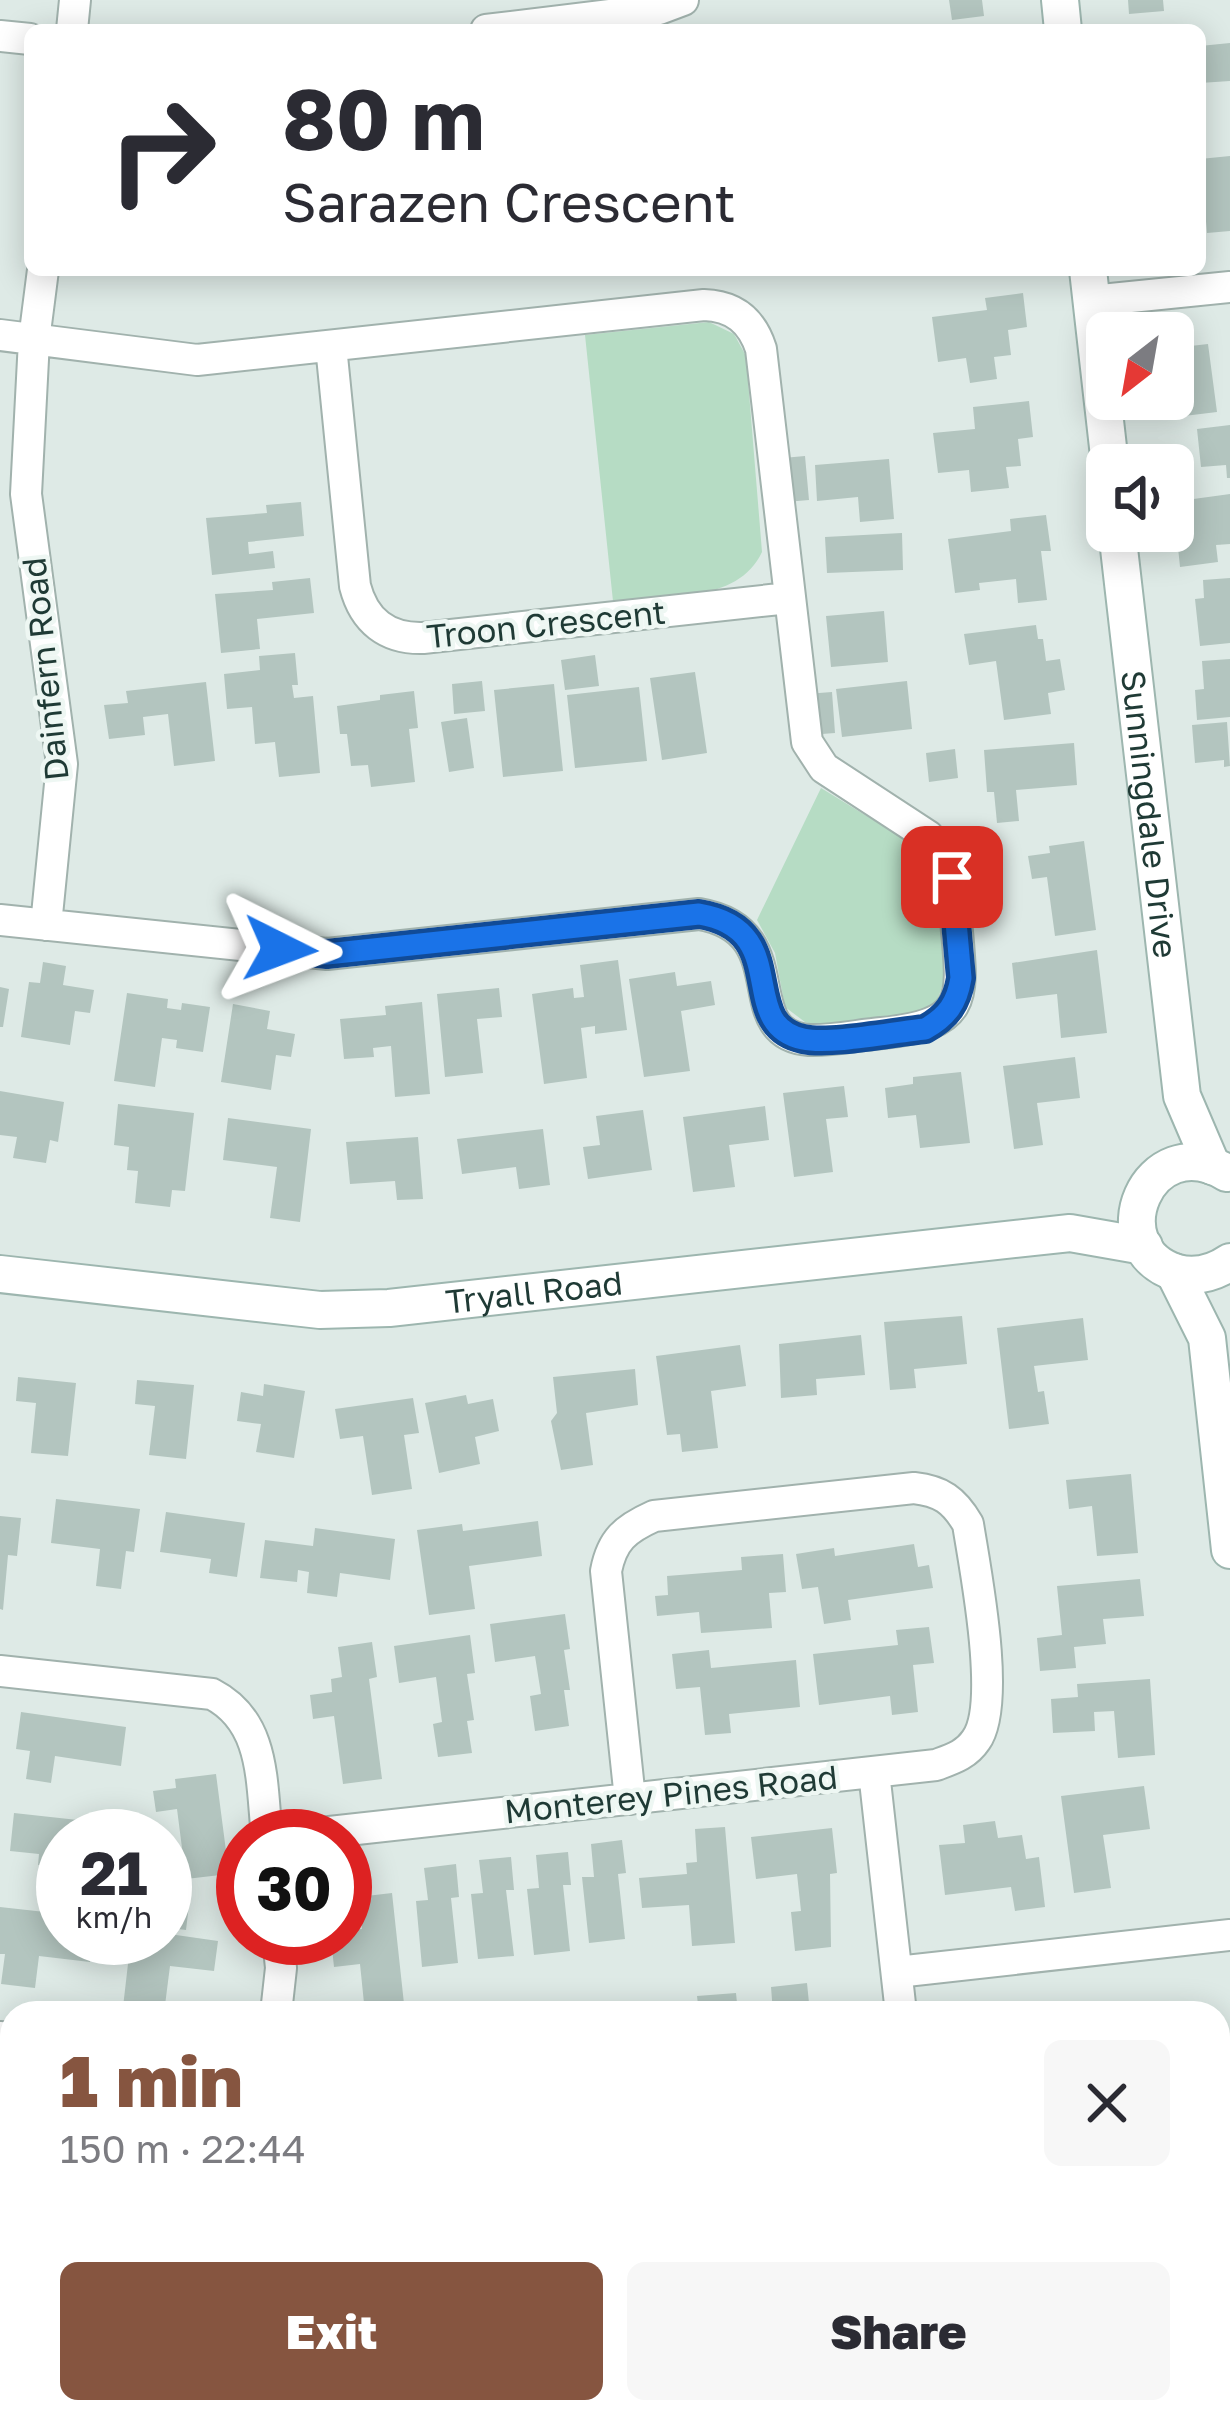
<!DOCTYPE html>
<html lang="en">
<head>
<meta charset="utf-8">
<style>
  :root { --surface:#fff; --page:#f7f7f7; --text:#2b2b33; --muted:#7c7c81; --accent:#865540 }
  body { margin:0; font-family:"Golos Text",sans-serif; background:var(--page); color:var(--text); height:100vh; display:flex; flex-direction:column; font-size:45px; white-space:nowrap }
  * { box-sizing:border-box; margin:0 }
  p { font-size:39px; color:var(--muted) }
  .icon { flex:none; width:66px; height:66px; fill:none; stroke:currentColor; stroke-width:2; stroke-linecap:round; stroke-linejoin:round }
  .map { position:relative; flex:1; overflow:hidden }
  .sheet { position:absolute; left:0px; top:2001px; width:1230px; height:423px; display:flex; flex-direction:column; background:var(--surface); border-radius:36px 36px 0 0; box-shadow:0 6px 30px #0003 }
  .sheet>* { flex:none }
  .guide { position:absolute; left:24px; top:24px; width:1182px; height:252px; border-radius:18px; box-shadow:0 6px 30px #0003; background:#fff; color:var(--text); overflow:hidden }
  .needle { width:78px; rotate:211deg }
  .buttons { position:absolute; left:1086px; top:312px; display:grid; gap:24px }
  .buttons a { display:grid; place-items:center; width:108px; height:108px; border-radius:18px; background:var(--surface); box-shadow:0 6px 30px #0003; font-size:60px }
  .speed { position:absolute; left:36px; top:1809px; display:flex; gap:24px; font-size:60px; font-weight:700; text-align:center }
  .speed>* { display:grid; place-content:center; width:156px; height:156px; border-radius:50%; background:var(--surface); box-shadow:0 6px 30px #0003; line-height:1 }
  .speed small { font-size:30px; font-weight:400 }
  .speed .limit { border:18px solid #d22; background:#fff; color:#111 }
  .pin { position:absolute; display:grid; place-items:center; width:102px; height:102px; color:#fff; margin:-51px; border-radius:24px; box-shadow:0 6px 18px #0006 }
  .me { position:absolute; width:132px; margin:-66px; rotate:93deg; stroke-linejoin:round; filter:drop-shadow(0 0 9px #0008) }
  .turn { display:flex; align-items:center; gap:42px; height:252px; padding:0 60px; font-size:54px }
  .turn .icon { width:156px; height:156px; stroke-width:2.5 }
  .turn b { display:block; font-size:84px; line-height:102px }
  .round { display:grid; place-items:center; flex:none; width:126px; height:126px; border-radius:18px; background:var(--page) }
  .headline { display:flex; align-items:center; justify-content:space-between; height:204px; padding:0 60px }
  h1 { font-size:72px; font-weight:800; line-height:90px; color:var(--accent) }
  .cta { display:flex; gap:24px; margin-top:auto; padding:24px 60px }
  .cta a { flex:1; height:138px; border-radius:18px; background:var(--accent); color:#fff; font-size:48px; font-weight:800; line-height:138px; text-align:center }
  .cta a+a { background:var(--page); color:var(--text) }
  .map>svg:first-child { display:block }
</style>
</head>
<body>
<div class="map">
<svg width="1230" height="2423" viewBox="0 0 1230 2423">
  <rect width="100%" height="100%" fill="#deeae6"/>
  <path fill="#b6dcc4" d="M 709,322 L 734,334 L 746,356 L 762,552 C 738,604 662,596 613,601 L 585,335 Z
    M 821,788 L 914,845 L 930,863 L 938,886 L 946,975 L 937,1001 L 920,1013 L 817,1025 L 805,1022 L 785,1007 L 775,953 L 757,920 Z
    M 250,2412 L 664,2412 L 665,2423 L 249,2423 Z"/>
  <path fill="#84bed1" d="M 467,2412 L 616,2412 L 616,2423 L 457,2423 Z"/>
  <path fill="#b3c5bf" d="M 949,0 L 982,0 L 984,16 L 952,20 Z
    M 1128,0 L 1163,0 L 1164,11 L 1129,14 Z
    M 1230,43 L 1230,81 L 1200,83 L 1200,46 Z
    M 1230,156 L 1230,231 L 1207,233 L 1204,198 L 1200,198 L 1200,159 Z
    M 1023,293 L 1027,327 L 1008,330 L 1011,355 L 994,357 L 997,379 L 970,383 L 966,358 L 938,362 L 932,317 L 987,310 L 985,298 Z
    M 1208,344 L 1217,412 L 1184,416 L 1181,395 L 1173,396 L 1173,348 Z
    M 1029,401 L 1033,437 L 1018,439 L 1021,466 L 1006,467 L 1009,488 L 971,492 L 969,470 L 938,473 L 933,433 L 975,429 L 973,407 Z
    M 1230,425 L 1230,478 L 1227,478 L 1226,465 L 1201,467 L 1197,429 Z
    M 805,456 L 809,500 L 786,502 L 783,458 Z
    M 889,459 L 894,519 L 860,522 L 858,497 L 817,501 L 815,465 Z
    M 1230,494 L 1230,544 L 1216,545 L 1218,562 L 1180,567 L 1176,528 L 1183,527 L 1179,501 Z
    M 301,502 L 304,536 L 248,542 L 249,554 L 273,551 L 275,568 L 212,575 L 206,518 L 267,513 L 266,505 Z
    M 1046,515 L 1051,551 L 1041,551 L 1047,600 L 1018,603 L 1016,579 L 979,583 L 980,590 L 955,593 L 948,539 L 1011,531 L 1010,519 Z
    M 902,533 L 903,570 L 827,573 L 825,537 Z
    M 310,578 L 314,613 L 257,619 L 260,649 L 221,653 L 215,594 L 273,590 L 272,582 Z
    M 1230,578 L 1230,643 L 1200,646 L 1195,599 L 1204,598 L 1203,580 Z
    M 884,611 L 888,662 L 831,667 L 826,616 Z
    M 1036,625 L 1038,639 L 1043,639 L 1046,661 L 1060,659 L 1065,690 L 1048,693 L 1051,714 L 1004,720 L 996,661 L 969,665 L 964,634 Z
    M 295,653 L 298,685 L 292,685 L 294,698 L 313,696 L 320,773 L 279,777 L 275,742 L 255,744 L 252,707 L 227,709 L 224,674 L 260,670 L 259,656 Z
    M 595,655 L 599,686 L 565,690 L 561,660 Z
    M 1230,659 L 1230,717 L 1197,720 L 1195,690 L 1204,689 L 1202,661 Z
    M 695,672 L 707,753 L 662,760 L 650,678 Z
    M 482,681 L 485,711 L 454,714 L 452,684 Z
    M 907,681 L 912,729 L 842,737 L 836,689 Z
    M 206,682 L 215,761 L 174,766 L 168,714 L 143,717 L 145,735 L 109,739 L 104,705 L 128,703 L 126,691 Z
    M 554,684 L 563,771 L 503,777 L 494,690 Z
    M 639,687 L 647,761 L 575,768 L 567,695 Z
    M 414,691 L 418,728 L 409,729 L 415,782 L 371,787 L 368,765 L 351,766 L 347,734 L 340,734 L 337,706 L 380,700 L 380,695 Z
    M 832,692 L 835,733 L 809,735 L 806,694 Z
    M 467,718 L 474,768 L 449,772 L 441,722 Z
    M 1227,722 L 1230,766 L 1224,767 L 1224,760 L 1195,763 L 1192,725 Z
    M 1074,743 L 1077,785 L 1016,790 L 1019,821 L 997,823 L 994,792 L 987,792 L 984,750 Z
    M 955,749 L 958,778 L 929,782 L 926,753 Z
    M 1084,841 L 1096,930 L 1055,936 L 1047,877 L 1032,879 L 1028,856 L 1050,853 L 1049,846 Z
    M 1097,950 L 1107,1033 L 1061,1038 L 1057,994 L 1016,999 L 1012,963 Z
    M 618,960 L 627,1030 L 595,1034 L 595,1026 L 581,1028 L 587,1078 L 544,1084 L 532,994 L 573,988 L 574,998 L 584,997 L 580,965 Z
    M 43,962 L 66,966 L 63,985 L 94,990 L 90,1013 L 75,1011 L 70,1045 L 21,1037 L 29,982 L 40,983 Z
    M 675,972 L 677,986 L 711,981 L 715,1005 L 681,1011 L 690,1071 L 644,1077 L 629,979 Z
    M 0,987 L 9,989 L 3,1027 L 0,1027 Z
    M 499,988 L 502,1017 L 477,1019 L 483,1073 L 445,1077 L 437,994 Z
    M 127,993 L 168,999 L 167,1008 L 181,1010 L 182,1003 L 210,1007 L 203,1052 L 176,1048 L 177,1040 L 162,1038 L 155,1087 L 114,1081 Z
    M 422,1002 L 430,1094 L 395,1097 L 391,1046 L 373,1048 L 374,1057 L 344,1059 L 340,1019 L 386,1015 L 385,1006 Z
    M 233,1004 L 270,1011 L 267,1029 L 295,1034 L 291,1057 L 276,1055 L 271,1090 L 221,1082 Z
    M 1075,1057 L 1080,1098 L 1037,1103 L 1043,1145 L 1014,1149 L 1003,1066 Z
    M 961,1072 L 970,1143 L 920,1148 L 916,1115 L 888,1118 L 885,1088 L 913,1084 L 913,1077 Z
    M 844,1086 L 848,1117 L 826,1119 L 833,1172 L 794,1177 L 783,1093 Z
    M 0,1091 L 64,1102 L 58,1142 L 50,1140 L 46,1163 L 13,1158 L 17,1137 L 0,1135 Z
    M 118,1104 L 194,1113 L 185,1191 L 172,1190 L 170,1207 L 135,1203 L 138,1171 L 127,1170 L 129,1147 L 114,1145 Z
    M 765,1106 L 769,1140 L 729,1145 L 735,1187 L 693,1192 L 683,1117 Z
    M 643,1110 L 652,1170 L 588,1179 L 583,1147 L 600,1145 L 596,1116 Z
    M 228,1118 L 311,1129 L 300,1222 L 270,1218 L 277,1167 L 223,1160 Z
    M 543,1129 L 550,1185 L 519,1189 L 516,1167 L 462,1174 L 457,1139 Z
    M 418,1137 L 423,1199 L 397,1200 L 395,1181 L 350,1184 L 346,1142 Z
    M 962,1316 L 967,1364 L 914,1369 L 916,1388 L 890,1390 L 884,1322 Z
    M 1083,1318 L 1088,1360 L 1034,1366 L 1038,1392 L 1044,1391 L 1049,1424 L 1009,1429 L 997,1328 Z
    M 861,1335 L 865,1375 L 816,1379 L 817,1395 L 781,1398 L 779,1344 Z
    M 740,1345 L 746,1386 L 711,1391 L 718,1448 L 682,1452 L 680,1434 L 667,1435 L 656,1356 Z
    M 635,1369 L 638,1405 L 586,1413 L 593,1465 L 561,1470 L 551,1421 L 557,1413 L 553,1377 Z
    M 18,1377 L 76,1383 L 68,1456 L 31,1453 L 36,1403 L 16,1401 Z
    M 137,1380 L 194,1385 L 186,1459 L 149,1455 L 155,1406 L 135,1404 Z
    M 264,1384 L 305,1391 L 294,1458 L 256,1452 L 261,1424 L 237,1421 L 241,1392 L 263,1396 Z
    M 466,1395 L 468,1404 L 493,1399 L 499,1431 L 475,1437 L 480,1464 L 439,1473 L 425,1403 Z
    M 413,1398 L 419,1433 L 404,1435 L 412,1489 L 372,1495 L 363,1436 L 340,1439 L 335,1409 Z
    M 1131,1474 L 1138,1553 L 1097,1556 L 1092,1506 L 1069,1509 L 1066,1480 Z
    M 56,1499 L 140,1509 L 134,1552 L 126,1551 L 121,1589 L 96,1586 L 100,1549 L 51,1543 Z
    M 166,1512 L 245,1523 L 237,1577 L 209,1573 L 211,1559 L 160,1552 Z
    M 0,1516 L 21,1518 L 17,1556 L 8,1555 L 3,1610 L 0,1609 Z
    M 538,1521 L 542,1556 L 469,1566 L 475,1609 L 429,1615 L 417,1530 L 462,1524 L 463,1531 Z
    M 315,1528 L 395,1539 L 390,1580 L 340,1573 L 337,1597 L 307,1593 L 309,1572 L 298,1570 L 297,1582 L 260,1578 L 265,1540 L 313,1546 Z
    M 914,1544 L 918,1567 L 929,1565 L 933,1588 L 848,1600 L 851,1620 L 824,1624 L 818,1587 L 802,1589 L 796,1554 L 834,1548 L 835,1556 Z
    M 783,1554 L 786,1592 L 769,1593 L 772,1628 L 701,1633 L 699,1612 L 657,1616 L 655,1596 L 668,1595 L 667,1576 L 742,1570 L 741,1557 Z
    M 1140,1579 L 1144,1616 L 1103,1619 L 1106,1644 L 1074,1647 L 1076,1668 L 1040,1671 L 1037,1638 L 1062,1635 L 1057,1586 Z
    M 565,1614 L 570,1649 L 564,1650 L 570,1690 L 564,1690 L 569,1726 L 535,1731 L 530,1696 L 541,1694 L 535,1656 L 495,1662 L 490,1624 Z
    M 929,1627 L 934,1663 L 913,1665 L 918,1712 L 892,1715 L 890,1696 L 819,1705 L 813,1654 L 898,1645 L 896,1630 Z
    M 470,1635 L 475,1673 L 467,1674 L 474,1720 L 467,1721 L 472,1753 L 438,1757 L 433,1724 L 442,1722 L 436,1677 L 399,1683 L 394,1646 Z
    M 372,1642 L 377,1677 L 369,1679 L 382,1779 L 343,1784 L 334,1716 L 313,1719 L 310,1695 L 332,1692 L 331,1679 L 342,1677 L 338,1647 Z
    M 709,1650 L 711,1668 L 796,1660 L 800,1707 L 729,1714 L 731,1733 L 705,1735 L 700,1687 L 676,1689 L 672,1654 Z
    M 1150,1679 L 1155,1755 L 1118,1758 L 1114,1711 L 1094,1712 L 1095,1731 L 1053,1733 L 1051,1699 L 1078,1697 L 1077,1684 Z
    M 21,1712 L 126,1727 L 121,1766 L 55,1756 L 51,1783 L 26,1779 L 30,1751 L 16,1749 Z
    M 216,1774 L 229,1874 L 186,1879 L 177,1809 L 156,1812 L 153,1791 L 176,1788 L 175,1779 Z
    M 1144,1786 L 1150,1829 L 1103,1835 L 1111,1888 L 1074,1893 L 1061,1796 Z
    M 14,1813 L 114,1824 L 112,1836 L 63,1836 L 63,1868 L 38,1865 L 39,1854 L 10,1851 Z
    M 995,1821 L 998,1838 L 1022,1835 L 1026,1859 L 1039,1857 L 1045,1907 L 1015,1911 L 1011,1887 L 945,1895 L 939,1845 L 965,1843 L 963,1825 Z
    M 725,1827 L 735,1943 L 692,1946 L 689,1905 L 642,1908 L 639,1878 L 687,1874 L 686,1863 L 697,1862 L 695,1829 Z
    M 832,1828 L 837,1873 L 830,1874 L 831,1947 L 795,1951 L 791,1912 L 801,1911 L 797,1874 L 756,1879 L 751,1837 Z
    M 622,1840 L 626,1873 L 618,1874 L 625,1939 L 589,1943 L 582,1877 L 594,1877 L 591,1844 Z
    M 568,1852 L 571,1885 L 563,1885 L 570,1951 L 534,1955 L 527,1889 L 539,1888 L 536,1855 Z
    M 511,1857 L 514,1890 L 506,1890 L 514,1956 L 478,1959 L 471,1894 L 483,1893 L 479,1860 Z
    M 456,1864 L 459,1897 L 451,1898 L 458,1963 L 422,1967 L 416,1901 L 428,1900 L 424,1868 Z
    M 165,1893 L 190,1897 L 186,1930 L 170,1928 L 169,1934 L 218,1941 L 214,1971 L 170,1966 L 164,2013 L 123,2007 L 131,1938 L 165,1938 Z
    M 392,1893 L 405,2013 L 365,2013 L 360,1964 L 334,1967 L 331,1939 L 353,1937 L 352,1930 L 362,1929 L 358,1897 Z
    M 0,1907 L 63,1914 L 63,1938 L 92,1938 L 90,1962 L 39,1956 L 35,1988 L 1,1984 L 5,1954 L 0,1954 Z
    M 807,1983 L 810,2013 L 773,2013 L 771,1987 Z
    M 736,1993 L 738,2013 L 699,2013 L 697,1996 Z
    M 624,2001 L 625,2013 L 586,2013 L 585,2004 Z
    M 682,2001 L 683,2013 L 645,2013 L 644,2004 Z
    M 1062,2006 L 1063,2013 L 1033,2013 L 1033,2010 Z
    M 0,2083 L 12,2085 L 12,2130 L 0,2129 Z
    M 1221,2129 L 1228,2179 L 1222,2180 L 1226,2210 L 1218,2211 Z
    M 0,2184 L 12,2185 L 12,2227 L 0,2226 Z
    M 1230,2228 L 1230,2318 L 1218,2320 L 1218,2229 Z
    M 0,2241 L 12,2242 L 12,2282 L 0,2281 Z
    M 0,2297 L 12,2298 L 12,2338 L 0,2337 Z
    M 1230,2338 L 1230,2423 L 1212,2423 L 1211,2412 L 1218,2412 L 1218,2340 Z
    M 0,2352 L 12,2354 L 12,2395 L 0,2393 Z
    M 0,2410 L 12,2411 L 11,2423 L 0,2423 Z
    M 139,2412 L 176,2412 L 175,2423 L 138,2423 Z
    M 681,2412 L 742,2412 L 743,2423 L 683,2423 Z
    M 1051,2412 L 1119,2412 L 1120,2423 L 1033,2423 L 1033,2420 L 1051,2418 Z"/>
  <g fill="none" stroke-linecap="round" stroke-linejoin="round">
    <defs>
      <path id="street" d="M 72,30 L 75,0
        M 486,30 L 659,9 L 683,0
        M 0,36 L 30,39
        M 43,270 L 34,340 L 26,494 L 62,764 L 46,925
        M 1091,301 L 1230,287
        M 0,335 L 197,360 L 704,305 C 734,306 752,321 761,349 L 807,742 L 824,768 L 928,836 C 952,862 953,887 956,921 C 963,998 970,1024 882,1033 C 858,1035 832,1041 809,1040 C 733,1034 798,931 699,914 L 327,954 L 0,920
        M 331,346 L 355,586 C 364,621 387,639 423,638 L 789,598
        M 0,1671 L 212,1694 C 266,1722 261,1783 267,1836
        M 874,1772 L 901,2013
        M 293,1836 L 936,1765 C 952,1759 966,1755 976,1740 C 1002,1704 975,1569 968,1524 C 954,1500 941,1491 914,1488 L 654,1516 C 625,1529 612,1540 606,1571 L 630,1799
        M 897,1972 L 1230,1935
        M 276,2013 L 281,1968 L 278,1938
        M 0,2037 L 12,2038
        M 943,2412 L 944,2423
        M 232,2423 L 233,2412"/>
      <g id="secondary">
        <path d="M 1060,0 L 1063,30"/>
        <path d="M 1088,270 L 1110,465"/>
        <path id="s1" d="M 1117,531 L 1182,1096 L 1212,1166"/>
        <path d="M 1227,1173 C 1147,1125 1098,1249 1177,1273 C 1197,1278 1214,1273 1230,1262"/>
        <path d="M 1174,1272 L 1207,1338 L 1230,1550"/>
        <path id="s2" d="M 0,1274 L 320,1310 L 389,1308 L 1070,1233 L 1144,1246"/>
      </g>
    </defs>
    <use href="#street" stroke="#a1b2ad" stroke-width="34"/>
    <use href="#secondary" stroke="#9db6af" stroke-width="40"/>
    <path stroke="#7dafa4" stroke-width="6" stroke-dasharray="6 9" stroke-linecap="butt" d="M 646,2412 L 648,2423
      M 449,2423 L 458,2412"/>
    <use href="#street" stroke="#fff" stroke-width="30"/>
    <use href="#secondary" stroke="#fff" stroke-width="36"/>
  </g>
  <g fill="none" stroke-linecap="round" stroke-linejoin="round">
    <defs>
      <path id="route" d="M 280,949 L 327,954 L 699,914 C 795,930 734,1024 803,1039 C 830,1045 894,1032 925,1029 C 947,1017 957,1003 961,978 L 952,877"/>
    </defs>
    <use href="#route" stroke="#114b97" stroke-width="30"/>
    <use href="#route" stroke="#1a73e8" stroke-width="21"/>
  </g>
  <g text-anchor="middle" stroke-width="9" stroke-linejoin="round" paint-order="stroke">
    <g font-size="33" fill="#1f3a35" stroke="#eef7f3">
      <text transform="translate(546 624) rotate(-6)" y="12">Troon Crescent</text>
      <text transform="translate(45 669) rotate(-96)" y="12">Dainfern Road</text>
      <text dy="12" stroke="none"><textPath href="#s1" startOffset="285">Sunningdale Drive</textPath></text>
      <text dy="12" stroke="none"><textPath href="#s2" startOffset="537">Tryall Road</textPath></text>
      <text transform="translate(671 1794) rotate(-6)" y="12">Monterey Pines Road</text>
    </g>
  </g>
</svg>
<div class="buttons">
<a><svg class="needle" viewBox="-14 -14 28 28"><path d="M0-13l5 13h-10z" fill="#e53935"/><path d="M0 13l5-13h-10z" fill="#7c7c81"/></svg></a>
<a><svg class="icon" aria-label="sound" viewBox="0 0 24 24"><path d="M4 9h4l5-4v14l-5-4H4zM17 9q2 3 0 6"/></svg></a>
</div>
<div class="speed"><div>21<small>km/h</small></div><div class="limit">30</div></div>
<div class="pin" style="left:952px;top:877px;background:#d93025"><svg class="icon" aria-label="arrive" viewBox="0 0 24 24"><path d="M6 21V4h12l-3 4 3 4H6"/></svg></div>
<svg class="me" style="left:280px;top:949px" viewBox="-20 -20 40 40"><path d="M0-17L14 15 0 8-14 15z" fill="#1a73e8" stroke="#fff" stroke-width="4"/></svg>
<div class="guide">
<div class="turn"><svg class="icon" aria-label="right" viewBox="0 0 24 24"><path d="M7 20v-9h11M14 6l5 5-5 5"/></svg><div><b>80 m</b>Sarazen Crescent</div></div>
</div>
<section class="sheet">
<div class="headline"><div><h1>1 min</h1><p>150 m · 22:44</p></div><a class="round"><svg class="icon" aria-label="close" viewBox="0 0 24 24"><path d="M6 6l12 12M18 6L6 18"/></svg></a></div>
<div class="cta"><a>Exit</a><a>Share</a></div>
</section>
</div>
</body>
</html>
